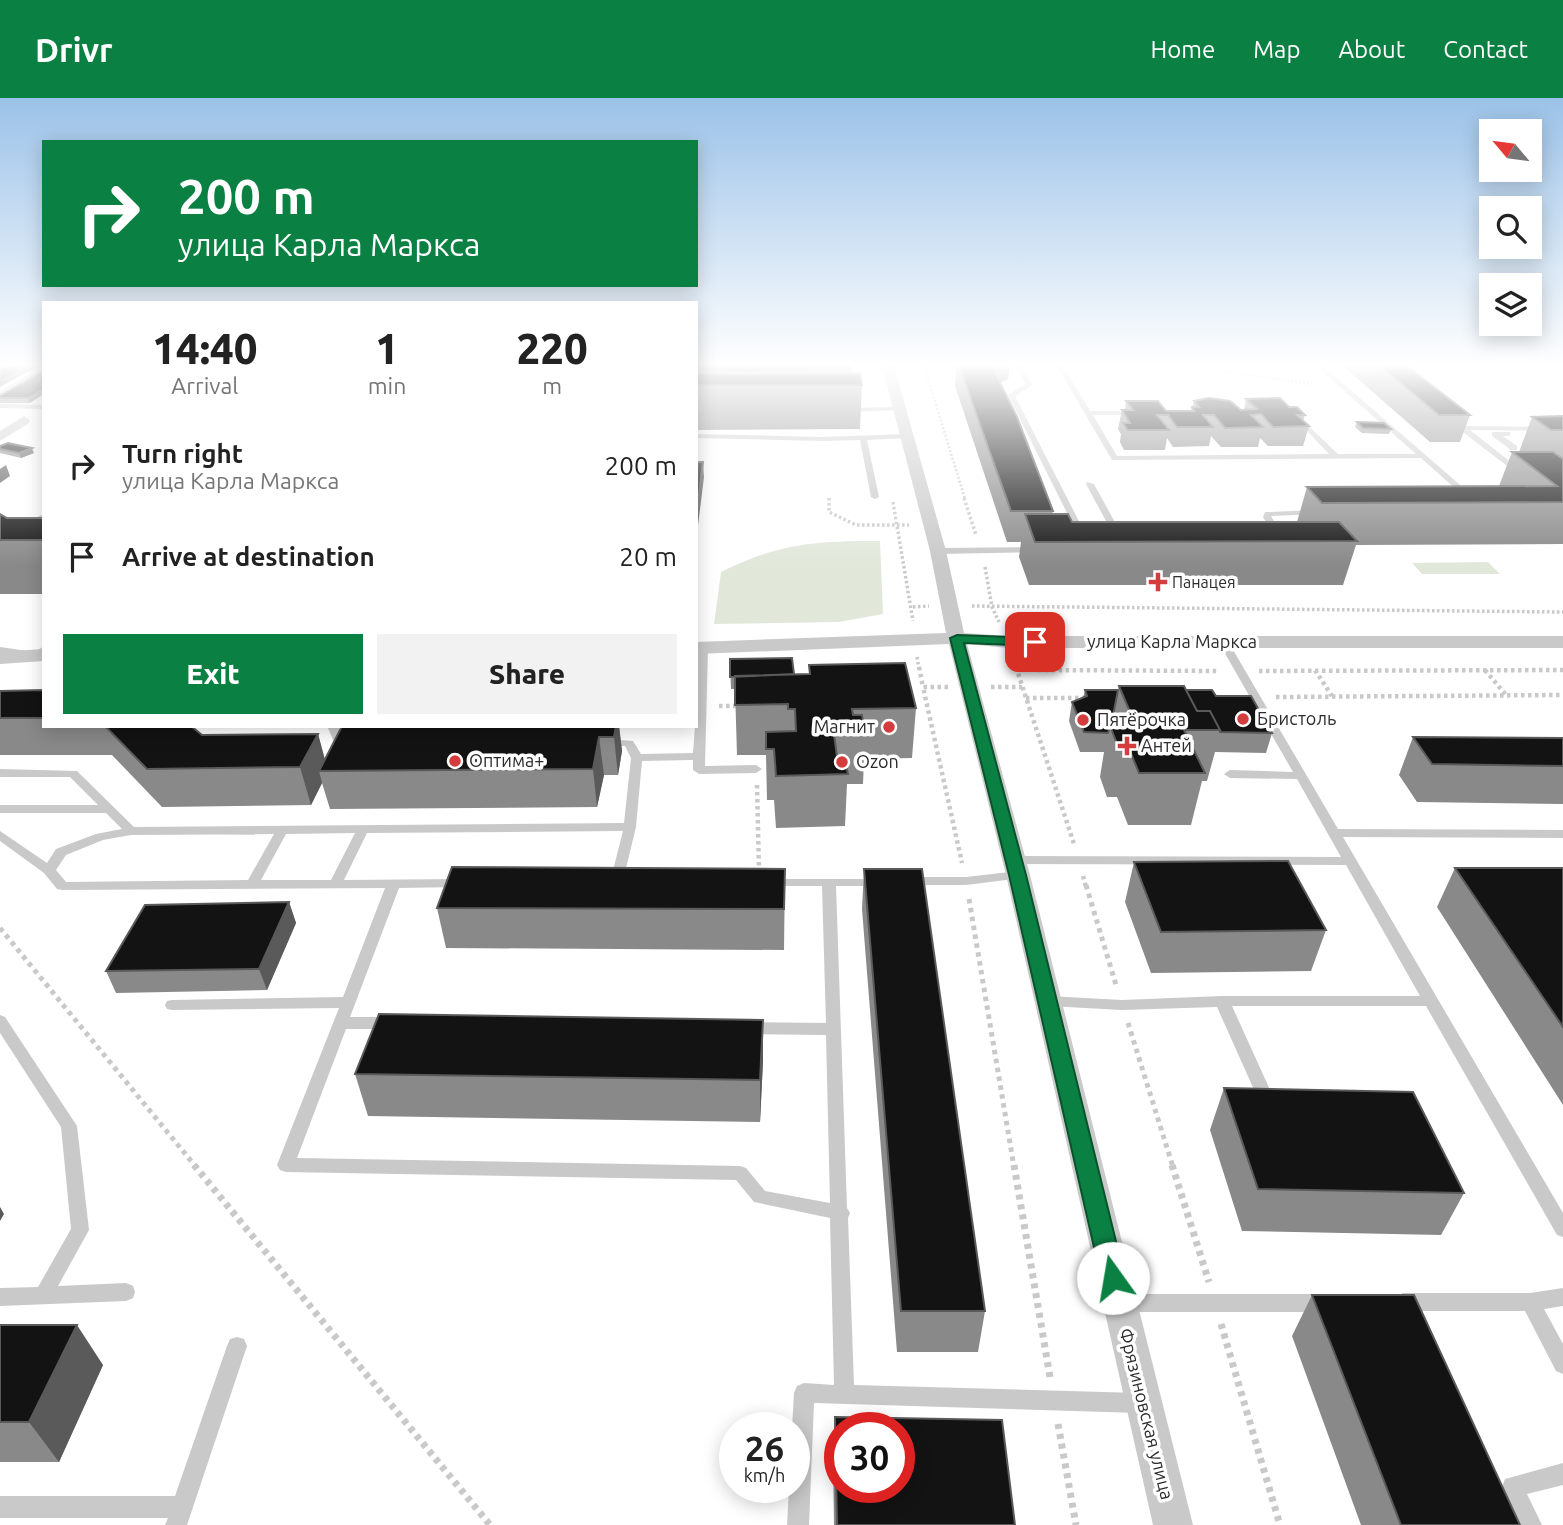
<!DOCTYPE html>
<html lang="en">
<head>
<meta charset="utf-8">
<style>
  :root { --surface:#fff; --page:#f2f2f2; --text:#222; --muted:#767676; --accent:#0b8043 }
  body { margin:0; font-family:Ubuntu,sans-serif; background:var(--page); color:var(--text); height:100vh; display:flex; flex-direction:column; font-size:26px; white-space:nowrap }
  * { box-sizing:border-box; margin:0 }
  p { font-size:23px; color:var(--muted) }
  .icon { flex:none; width:38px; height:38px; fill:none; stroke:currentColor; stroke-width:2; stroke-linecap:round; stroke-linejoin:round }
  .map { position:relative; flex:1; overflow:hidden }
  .panel { position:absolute; left:42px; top:203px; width:656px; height:427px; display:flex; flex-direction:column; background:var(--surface); border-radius:0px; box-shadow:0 4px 18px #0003 }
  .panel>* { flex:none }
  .top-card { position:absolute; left:42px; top:42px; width:656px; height:147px; border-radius:0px; box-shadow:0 4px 18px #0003; background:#0b8043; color:#fff; overflow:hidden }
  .needle { width:46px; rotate:299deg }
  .controls { position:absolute; left:1479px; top:21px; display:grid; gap:14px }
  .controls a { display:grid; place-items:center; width:63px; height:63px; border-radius:0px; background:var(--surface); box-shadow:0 4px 18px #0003; font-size:35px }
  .speed { position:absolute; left:719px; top:1314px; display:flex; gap:14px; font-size:35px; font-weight:700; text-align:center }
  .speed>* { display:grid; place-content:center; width:91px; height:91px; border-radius:50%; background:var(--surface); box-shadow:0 4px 18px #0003; line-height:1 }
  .speed small { font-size:18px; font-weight:400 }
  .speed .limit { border:10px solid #d22; background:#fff; color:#111 }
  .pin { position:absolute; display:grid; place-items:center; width:60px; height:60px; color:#fff; margin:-30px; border-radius:14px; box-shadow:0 4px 10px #0006 }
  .me { position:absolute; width:77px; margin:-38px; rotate:347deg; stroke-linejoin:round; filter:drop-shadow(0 0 5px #0008) }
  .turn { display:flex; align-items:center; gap:24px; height:147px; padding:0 21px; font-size:32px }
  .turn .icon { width:91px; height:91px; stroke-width:2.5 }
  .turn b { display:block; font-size:49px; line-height:60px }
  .eta { display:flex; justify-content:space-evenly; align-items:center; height:119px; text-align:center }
  .eta b { font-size:42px; font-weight:800; line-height:49px }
  .button { display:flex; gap:14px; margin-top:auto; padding:14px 21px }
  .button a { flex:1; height:80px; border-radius:0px; background:var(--accent); color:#fff; font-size:28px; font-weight:800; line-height:80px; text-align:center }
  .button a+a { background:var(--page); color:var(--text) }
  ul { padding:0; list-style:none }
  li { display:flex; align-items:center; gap:21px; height:91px; padding:0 21px }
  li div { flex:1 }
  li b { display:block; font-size:26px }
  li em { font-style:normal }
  header { display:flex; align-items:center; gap:42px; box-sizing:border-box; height:98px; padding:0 35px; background:var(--accent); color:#fff }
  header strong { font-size:33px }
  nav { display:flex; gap:38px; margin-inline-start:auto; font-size:24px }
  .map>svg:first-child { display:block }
</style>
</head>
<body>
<header>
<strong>Drivr</strong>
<nav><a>Home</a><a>Map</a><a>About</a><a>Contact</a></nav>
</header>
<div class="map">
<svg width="1563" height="1427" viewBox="0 0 1563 1427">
  <rect width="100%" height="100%" fill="#fff"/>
  <path fill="#e1e8da" d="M 880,443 L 883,516 L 839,524 L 714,526 L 721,474 C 780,445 815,443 880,443 Z
    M 1488,464 L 1500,476 L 1422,476 L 1412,465 Z"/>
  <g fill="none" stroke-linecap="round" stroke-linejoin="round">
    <path stroke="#c9c9c9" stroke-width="2.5" stroke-dasharray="2 2" stroke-linecap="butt" d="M 924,268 L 965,401
      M 1165,268 L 1173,272 L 1207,271 L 1313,286"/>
    <path stroke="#c9c9c9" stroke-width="3.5" stroke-dasharray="2.5 2.5" stroke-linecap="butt" d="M 829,400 L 829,414 L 856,427 L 909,427
      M 964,400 L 976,437
      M 893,404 L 913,523
      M 985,469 L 992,509 L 999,524
      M 972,508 L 1563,514
      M 913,509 L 929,508
      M 917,559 L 919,571
      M 1015,565 L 1017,571
      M 1017,568 L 1033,571"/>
    <path stroke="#c9c9c9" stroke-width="4.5" stroke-dasharray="3.5 3.5" stroke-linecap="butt" d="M 919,569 L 923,589
      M 1016,569 L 1074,746
      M 1024,569 L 1039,572 L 1219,573
      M 1315,572 L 1332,598
      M 1485,572 L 1506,597
      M 1259,573 L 1563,572
      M 948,589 L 923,589 L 962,765
      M 991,589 L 1022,589
      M 1276,599 L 1563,597
      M 1026,600 L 1088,600
      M 719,608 L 738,608
      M 757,687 L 759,773
      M 1083,778 L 1086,789"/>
    <path stroke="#c9c9c9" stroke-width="5" stroke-dasharray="4.5 4.5" stroke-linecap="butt" d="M 1086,787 L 1116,887
      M 969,801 L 1014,1069
      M 0,830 L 196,1069
      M 1128,925 L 1173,1069"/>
    <path stroke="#c9c9c9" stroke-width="7" stroke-dasharray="5 5" stroke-linecap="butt" d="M 194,1067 L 490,1427
      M 1014,1067 L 1050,1279
      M 1172,1067 L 1209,1184
      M 1221,1226 L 1280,1427
      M 1058,1326 L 1076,1427"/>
    <path fill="#c9c9c9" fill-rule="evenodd" d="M 44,268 L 44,273 L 0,298 L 0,293 Z
      M 1015,268 L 1021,268 L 1033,287 L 1015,298 L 1087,439 L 1086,441 L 1079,439 L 1008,297 L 1026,286 Z
      M 1057,268 L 1063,268 L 1090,313 L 1136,313 L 1139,315 L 1136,317 L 1093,317 L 1117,358 L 1329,356 L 1295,320 L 1294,319 L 1297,317 L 1338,356 L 1416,356 L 1316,268 L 1323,268 L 1474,399 L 1467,401 L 1421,360 L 1112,362 Z
      M 0,306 L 44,307 L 44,311 L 0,310 Z
      M 900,309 L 903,311 L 902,312 L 844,314 L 841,312 L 844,310 Z
      M 1460,328 L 1563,329 L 1563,333 L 1470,332 L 1522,373 L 1523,375 L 1519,377 L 1460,332 Z
      M 1495,334 L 1510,334 L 1510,338 L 1503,338 L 1517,348 L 1517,352 L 1511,352 L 1492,338 L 1492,334 Z
      M 696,336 L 822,339 L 907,336 L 911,338 L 907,340 L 867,342 L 879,399 L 875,401 L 871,399 L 860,342 L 822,343 L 696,340 Z
      M 1087,384 L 1094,386 L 1117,428 L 1116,430 L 1102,431 L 1098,428 L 1107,425 L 1086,386 Z
      M 1316,412 L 1320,414 L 1319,416 L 1271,418 L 1282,437 L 1278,440 L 1275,439 L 1263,419 L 1265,414 L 1268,414 Z
      M 44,416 L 44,421 L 24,430 L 20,427 Z
      M 1036,449 L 1040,452 L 1039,454 L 938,456 L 934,453 L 938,450 Z
      M 1224,542 L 1229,545 L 1338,731 L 1563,732 L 1563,740 L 1343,739 L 1563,1115 L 1563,1139 L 1557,1137 L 1426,908 L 1232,908 L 1271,994 L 1269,998 L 1263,1000 L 1257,998 L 1255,994 L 1217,909 L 1122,912 L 1048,908 L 1043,907 L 1041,903 L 1043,899 L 1048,898 L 1122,902 L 1222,898 L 1420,898 L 1346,767 L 1014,766 L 1008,762 L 1014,758 L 1341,759 L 1297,681 L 1230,680 L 1224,676 L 1230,672 L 1293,674 L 1219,545 Z
      M 703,547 L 708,550 L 705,668 L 756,667 L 762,671 L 756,675 L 699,676 L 693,672 L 693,662 L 642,663 L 636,729 L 622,787 L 612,787 L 610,784 L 623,733 L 367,735 L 344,782 L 461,781 L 468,785 L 461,789 L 399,790 L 350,919 L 389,919 L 394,921 L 397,925 L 394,929 L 389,931 L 346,931 L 297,1060 L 740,1068 L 746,1070 L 765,1093 L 830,1105 L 826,937 L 747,936 L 742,934 L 739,930 L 742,926 L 747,924 L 826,925 L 822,788 L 770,788 L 763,784 L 765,781 L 883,781 L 885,784 L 878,788 L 836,788 L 847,1110 L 850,1115 L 848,1120 L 854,1287 L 1139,1295 L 1146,1298 L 1149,1305 L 1146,1312 L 1139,1315 L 814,1305 L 809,1427 L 787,1427 L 789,1390 L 794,1390 L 794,1330 L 792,1330 L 794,1295 L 797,1288 L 804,1285 L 834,1287 L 830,1120 L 754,1104 L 736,1082 L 286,1074 L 280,1072 L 277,1067 L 339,910 L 172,912 L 167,911 L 165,907 L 167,903 L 172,902 L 343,899 L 385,790 L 62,792 L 57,791 L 44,775 L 0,743 L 0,733 L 47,765 L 56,751 L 96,736 L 122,731 L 106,715 L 0,715 L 0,707 L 98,707 L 70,679 L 0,679 L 0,671 L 77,673 L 134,729 L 624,725 L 631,660 L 625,648 L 606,647 L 600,644 L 606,641 L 633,643 L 641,656 L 693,655 L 695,628 L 696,628 L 698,550 ZM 355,735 L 331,782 L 261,782 L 286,736 ZM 274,736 L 248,782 L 66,784 L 56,772 L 66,757 L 103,742 L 131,737 Z
      M 44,548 L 44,556 L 37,560 L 0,555 L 0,549 L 35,554 Z
      M 327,628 L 338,628 L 342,639 L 354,640 L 356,642 L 350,645 L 334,644 Z
      M 1018,773 L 1023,774 L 1025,777 L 1023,780 L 966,787 L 910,787 L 903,783 L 910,779 L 966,779 Z
      M 0,917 L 5,919 L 77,1028 L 89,1132 L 58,1188 L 126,1185 L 133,1188 L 135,1194 L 133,1200 L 126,1203 L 0,1208 L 0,1190 L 38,1189 L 71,1131 L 61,1029 L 0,935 Z
      M 1563,1190 L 1563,1208 L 1544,1211 L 1563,1246 L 1563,1276 L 1556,1273 L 1525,1213 L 1403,1213 L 1396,1210 L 1394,1204 L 1396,1198 L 1403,1195 L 1530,1195 Z
      M 1123,1196 L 1322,1196 L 1329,1199 L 1331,1205 L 1329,1211 L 1322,1214 L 1123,1214 L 1116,1211 L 1114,1205 L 1116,1199 Z
      M 237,1239 L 244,1241 L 247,1248 L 187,1427 L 165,1427 L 168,1420 L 0,1420 L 0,1398 L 175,1398 L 227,1248 L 230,1241 Z
      M 1563,1365 L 1563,1387 L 1527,1396 L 1542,1427 L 1520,1427 L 1502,1389 L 1505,1381 Z"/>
    <path fill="#c9c9c9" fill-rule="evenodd" d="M 882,268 L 894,268 L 946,453 L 964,535 L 1008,538 L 1563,538 L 1563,550 L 1008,550 L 967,546 L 1030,777 L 1193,1427 L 1153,1427 L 1006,777 L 949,546 L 696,556 L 696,544 L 946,535 L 930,453 Z
      M 24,318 L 30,322 L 29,325 L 0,343 L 0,333 Z
      M 44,551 L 44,563 L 0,566 L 0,554 Z"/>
  </g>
  <path fill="#898989" d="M 696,268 L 853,268 L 852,275 L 862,287 L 860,331 L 696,332 Z
    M 956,268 L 1010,268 L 1008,281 L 1000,285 L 1053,413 L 1052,416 L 1072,424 L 1297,424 L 1307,389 L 1499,388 L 1512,354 L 1519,354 L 1532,319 L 1563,318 L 1563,446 L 1356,447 L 1343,487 L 1029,487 L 1019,459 L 1021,444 L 1007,444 L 955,288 Z
    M 1343,268 L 1407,268 L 1470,317 L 1460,344 L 1430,344 Z
    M 44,272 L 30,305 L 0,305 L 0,298 Z
    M 1246,301 L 1289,309 L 1305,317 L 1303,323 L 1309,328 L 1303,348 L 1268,348 L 1260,340 L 1258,349 L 1221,349 L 1211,338 L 1209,348 L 1173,349 L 1167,340 L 1165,352 L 1124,352 L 1120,344 L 1121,336 L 1118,331 L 1122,312 L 1125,312 L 1126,303 L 1166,313 L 1191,313 L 1194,303 L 1244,312 Z
    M 1357,324 L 1391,331 L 1389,336 L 1362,335 L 1355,329 Z
    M 0,348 L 34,355 L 21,360 L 0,355 Z
    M 0,416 L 7,420 L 44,420 L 44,496 L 0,496 Z
    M 730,561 L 794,576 L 809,576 L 809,567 L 916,610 L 912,660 L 864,661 L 863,686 L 847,686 L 845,728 L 776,730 L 774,702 L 767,702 L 766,657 L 737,657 L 735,591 L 731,591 Z
    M 1119,588 L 1186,592 L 1216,598 L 1272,635 L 1266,655 L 1215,654 L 1207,683 L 1202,683 L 1191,727 L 1128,727 L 1117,699 L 1107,699 L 1100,679 L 1104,654 L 1080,654 L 1069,623 L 1072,604 L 1083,600 L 1085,592 L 1118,592 Z
    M 44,592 L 44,628 L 191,628 L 202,637 L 318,636 L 325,662 L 619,628 L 622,653 L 618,677 L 604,677 L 597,709 L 330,711 L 322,685 L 311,707 L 162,709 L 112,657 L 0,657 L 0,593 Z
    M 1413,639 L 1563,640 L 1563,706 L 1417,704 L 1399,677 Z
    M 1134,764 L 1326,832 L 1311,873 L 1151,875 L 1125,804 Z
    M 1455,770 L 1563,770 L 1563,1007 L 1437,809 Z
    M 785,771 L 784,852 L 446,850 L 437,810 Z
    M 864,771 L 985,1213 L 978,1254 L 897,1254 L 862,811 Z
    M 289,804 L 296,825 L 267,892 L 116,895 L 106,873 Z
    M 763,963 L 760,1024 L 368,1018 L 355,976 Z
    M 1224,990 L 1464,1095 L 1441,1137 L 1242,1133 L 1210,1032 Z
    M 1312,1197 L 1520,1427 L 1361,1427 L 1292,1238 Z
    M 0,1227 L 103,1267 L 59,1364 L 0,1364 Z
    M 835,1319 L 1015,1427 L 834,1427 L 833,1359 Z"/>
  <path fill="#5a5a5a" d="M 28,268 L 38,268 L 0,289 L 0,283 Z
    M 990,268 L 1010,268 L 1008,281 L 987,290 Z
    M 44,291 L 44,296 L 30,305 L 28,300 Z
    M 32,350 L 34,355 L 21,360 L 19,355 Z
    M 703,364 L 704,379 L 696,443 L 696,420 Z
    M 6,367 L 10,378 L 0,385 L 0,371 Z
    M 616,628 L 619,628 L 622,653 L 618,677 L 614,639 Z
    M 318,636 L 328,673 L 319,673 L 322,685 L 311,707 L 300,669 Z
    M 599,639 L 604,677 L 597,709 L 593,671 Z
    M 289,804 L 296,825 L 267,892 L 259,871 Z
    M 763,922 L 763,963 L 760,1024 L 760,982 Z
    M 0,1109 L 4,1116 L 0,1123 Z
    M 77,1227 L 103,1267 L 59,1364 L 29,1324 Z"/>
  <path fill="#131313" stroke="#5a5a5a" stroke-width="2" fill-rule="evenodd" d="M 28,268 L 0,283 L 0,269 Z
    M 696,268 L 850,268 L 850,270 L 750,274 L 696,272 Z
    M 959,268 L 992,268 L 1017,319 L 1053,413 L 1011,413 Z
    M 1380,268 L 1407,268 L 1470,317 L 1439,317 Z
    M 44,272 L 44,291 L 28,300 L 0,300 L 0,298 Z
    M 860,275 L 862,287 L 696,287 L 696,276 Z
    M 1209,300 L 1230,303 L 1241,312 L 1257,311 L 1246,301 L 1280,300 L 1289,309 L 1297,309 L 1305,317 L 1297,317 L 1309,328 L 1273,329 L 1261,316 L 1251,317 L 1263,329 L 1225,330 L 1214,317 L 1203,317 L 1213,329 L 1177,329 L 1168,317 L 1157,317 L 1169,332 L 1128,332 L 1123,325 L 1130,325 L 1122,312 L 1133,312 L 1126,303 L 1158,303 L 1166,313 L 1194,313 L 1192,309 L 1199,309 L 1194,303 Z
    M 1563,318 L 1563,332 L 1551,332 L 1532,319 Z
    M 1357,324 L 1384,325 L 1391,331 L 1363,330 Z
    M 8,345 L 32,350 L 19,355 L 0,351 L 0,348 Z
    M 1512,354 L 1553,354 L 1563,361 L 1563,404 L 1322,405 L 1307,389 L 1557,388 Z
    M 696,364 L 703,364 L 696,420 Z
    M 0,416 L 7,420 L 44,420 L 44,442 L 0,442 Z
    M 1025,416 L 1068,416 L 1072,424 L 1339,424 L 1357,443 L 1035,444 Z
    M 792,560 L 794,576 L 730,579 L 730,561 Z
    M 905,565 L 916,610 L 852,611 L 853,617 L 862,617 L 865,635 L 834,636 L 838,667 L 846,667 L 848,676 L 776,678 L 774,651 L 766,651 L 766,634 L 796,633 L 795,611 L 788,611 L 788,606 L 735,607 L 735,578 L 810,576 L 809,567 Z
    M 1119,588 L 1184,588 L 1197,613 L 1210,613 L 1220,632 L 1184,632 L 1205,675 L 1139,675 L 1128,648 L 1118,648 L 1110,628 L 1136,628 Z
    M 44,592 L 44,620 L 0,620 L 0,593 Z
    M 1085,592 L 1118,592 L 1113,618 L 1117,628 L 1110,628 L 1108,635 L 1084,634 L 1072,604 L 1087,598 Z
    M 1186,592 L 1212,592 L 1216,598 L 1251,598 L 1272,635 L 1220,634 L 1220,632 L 1210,613 L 1197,613 Z
    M 105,628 L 191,628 L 202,637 L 318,636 L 300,669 L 147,671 Z
    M 342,628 L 616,628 L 614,639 L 599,639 L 593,671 L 319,673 Z
    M 1413,639 L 1563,640 L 1563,668 L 1432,666 Z
    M 1288,763 L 1326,832 L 1161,834 L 1134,764 Z
    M 452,769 L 785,771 L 784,811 L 437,810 Z
    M 1455,770 L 1563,770 L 1563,929 Z
    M 864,771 L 922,771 L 985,1213 L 901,1213 Z
    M 289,804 L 259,871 L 106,873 L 145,807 Z
    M 379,916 L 763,922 L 760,982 L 355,976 Z
    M 1224,990 L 1413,994 L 1464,1095 L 1258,1091 Z
    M 1312,1197 L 1414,1197 L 1520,1427 L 1401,1427 Z
    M 0,1227 L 77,1227 L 29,1324 L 0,1324 Z
    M 835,1319 L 1002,1322 L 1015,1427 L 837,1427 ZM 840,1330 L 900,1330 L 900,1390 L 840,1390 Z"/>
  <linearGradient id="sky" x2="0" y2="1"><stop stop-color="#9bc2e8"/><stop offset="0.57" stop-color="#fff"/><stop offset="1" stop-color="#fff" stop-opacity="0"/></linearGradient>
  <rect width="1563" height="468" fill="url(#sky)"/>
  <path fill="#0b8043" stroke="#07532c" stroke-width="2" d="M 957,537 L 1035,540 L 1041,544 L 1035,548 L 964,545 L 1026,777 L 1125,1180 L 1122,1188 L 1113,1191 L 1105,1188 L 1101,1180 L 1009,777 L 950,540 Z"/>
  <g fill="#d43c3d" stroke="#fff" stroke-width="2.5">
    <path d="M1154.5 473.5h7v7h7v7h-7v7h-7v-7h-7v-7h7z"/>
    <circle cx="1243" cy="621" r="7"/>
    <circle cx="1083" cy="622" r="7"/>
    <circle cx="889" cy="629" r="7"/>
    <path d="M1123.5 637.5h7v7h7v7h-7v7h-7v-7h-7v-7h7z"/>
    <circle cx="455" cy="663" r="7"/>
    <circle cx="842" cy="664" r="7"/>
  </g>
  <g text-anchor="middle" stroke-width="7" stroke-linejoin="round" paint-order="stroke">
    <g font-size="16" fill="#2c2c2c" stroke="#fff" text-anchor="start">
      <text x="1172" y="490">Панацея</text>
    </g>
    <g font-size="18" fill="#2c2c2c" stroke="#fff">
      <text x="1172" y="550">улица Карла Маркса</text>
      <text transform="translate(1146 1316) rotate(76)" y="6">Фрязиновская улица</text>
    </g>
    <g font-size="18" fill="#2c2c2c" stroke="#fff" text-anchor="start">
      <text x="1257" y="627">Бристоль</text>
      <text x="1097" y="628">Пятёрочка</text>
      <text x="875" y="635" text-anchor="end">Магнит</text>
      <text x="1141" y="654">Антей</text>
      <text x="469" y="669">Оптима+</text>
      <text x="856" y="670">Ozon</text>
    </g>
  </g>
</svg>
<div class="controls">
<a><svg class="needle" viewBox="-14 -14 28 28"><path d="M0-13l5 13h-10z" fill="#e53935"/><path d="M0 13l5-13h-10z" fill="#767676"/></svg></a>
<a><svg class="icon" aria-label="search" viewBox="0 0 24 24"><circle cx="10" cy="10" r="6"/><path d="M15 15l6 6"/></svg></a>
<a><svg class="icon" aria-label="layers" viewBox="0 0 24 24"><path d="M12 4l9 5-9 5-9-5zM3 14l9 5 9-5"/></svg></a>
</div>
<div class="speed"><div>26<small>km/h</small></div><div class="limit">30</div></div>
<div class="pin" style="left:1035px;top:544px;background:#d93025"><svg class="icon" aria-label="arrive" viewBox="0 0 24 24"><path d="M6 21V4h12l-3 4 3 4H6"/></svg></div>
<svg class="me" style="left:1113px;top:1180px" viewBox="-20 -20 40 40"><circle r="19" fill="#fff"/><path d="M0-13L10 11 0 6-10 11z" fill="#0b8043"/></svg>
<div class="top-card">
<div class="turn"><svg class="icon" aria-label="right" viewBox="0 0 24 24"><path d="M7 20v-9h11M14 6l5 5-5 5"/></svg><div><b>200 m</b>улица Карла Маркса</div></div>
</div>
<section class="panel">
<div class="eta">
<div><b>14:40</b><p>Arrival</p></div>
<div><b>1</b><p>min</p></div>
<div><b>220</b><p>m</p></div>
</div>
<ul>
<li><svg class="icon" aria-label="right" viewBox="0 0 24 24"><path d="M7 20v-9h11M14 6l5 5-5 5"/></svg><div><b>Turn right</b><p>улица Карла Маркса</p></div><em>200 m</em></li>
<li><svg class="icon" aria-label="arrive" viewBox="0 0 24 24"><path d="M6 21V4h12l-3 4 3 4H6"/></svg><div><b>Arrive at destination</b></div><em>20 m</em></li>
</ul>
<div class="button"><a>Exit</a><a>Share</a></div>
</section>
</div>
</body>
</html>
